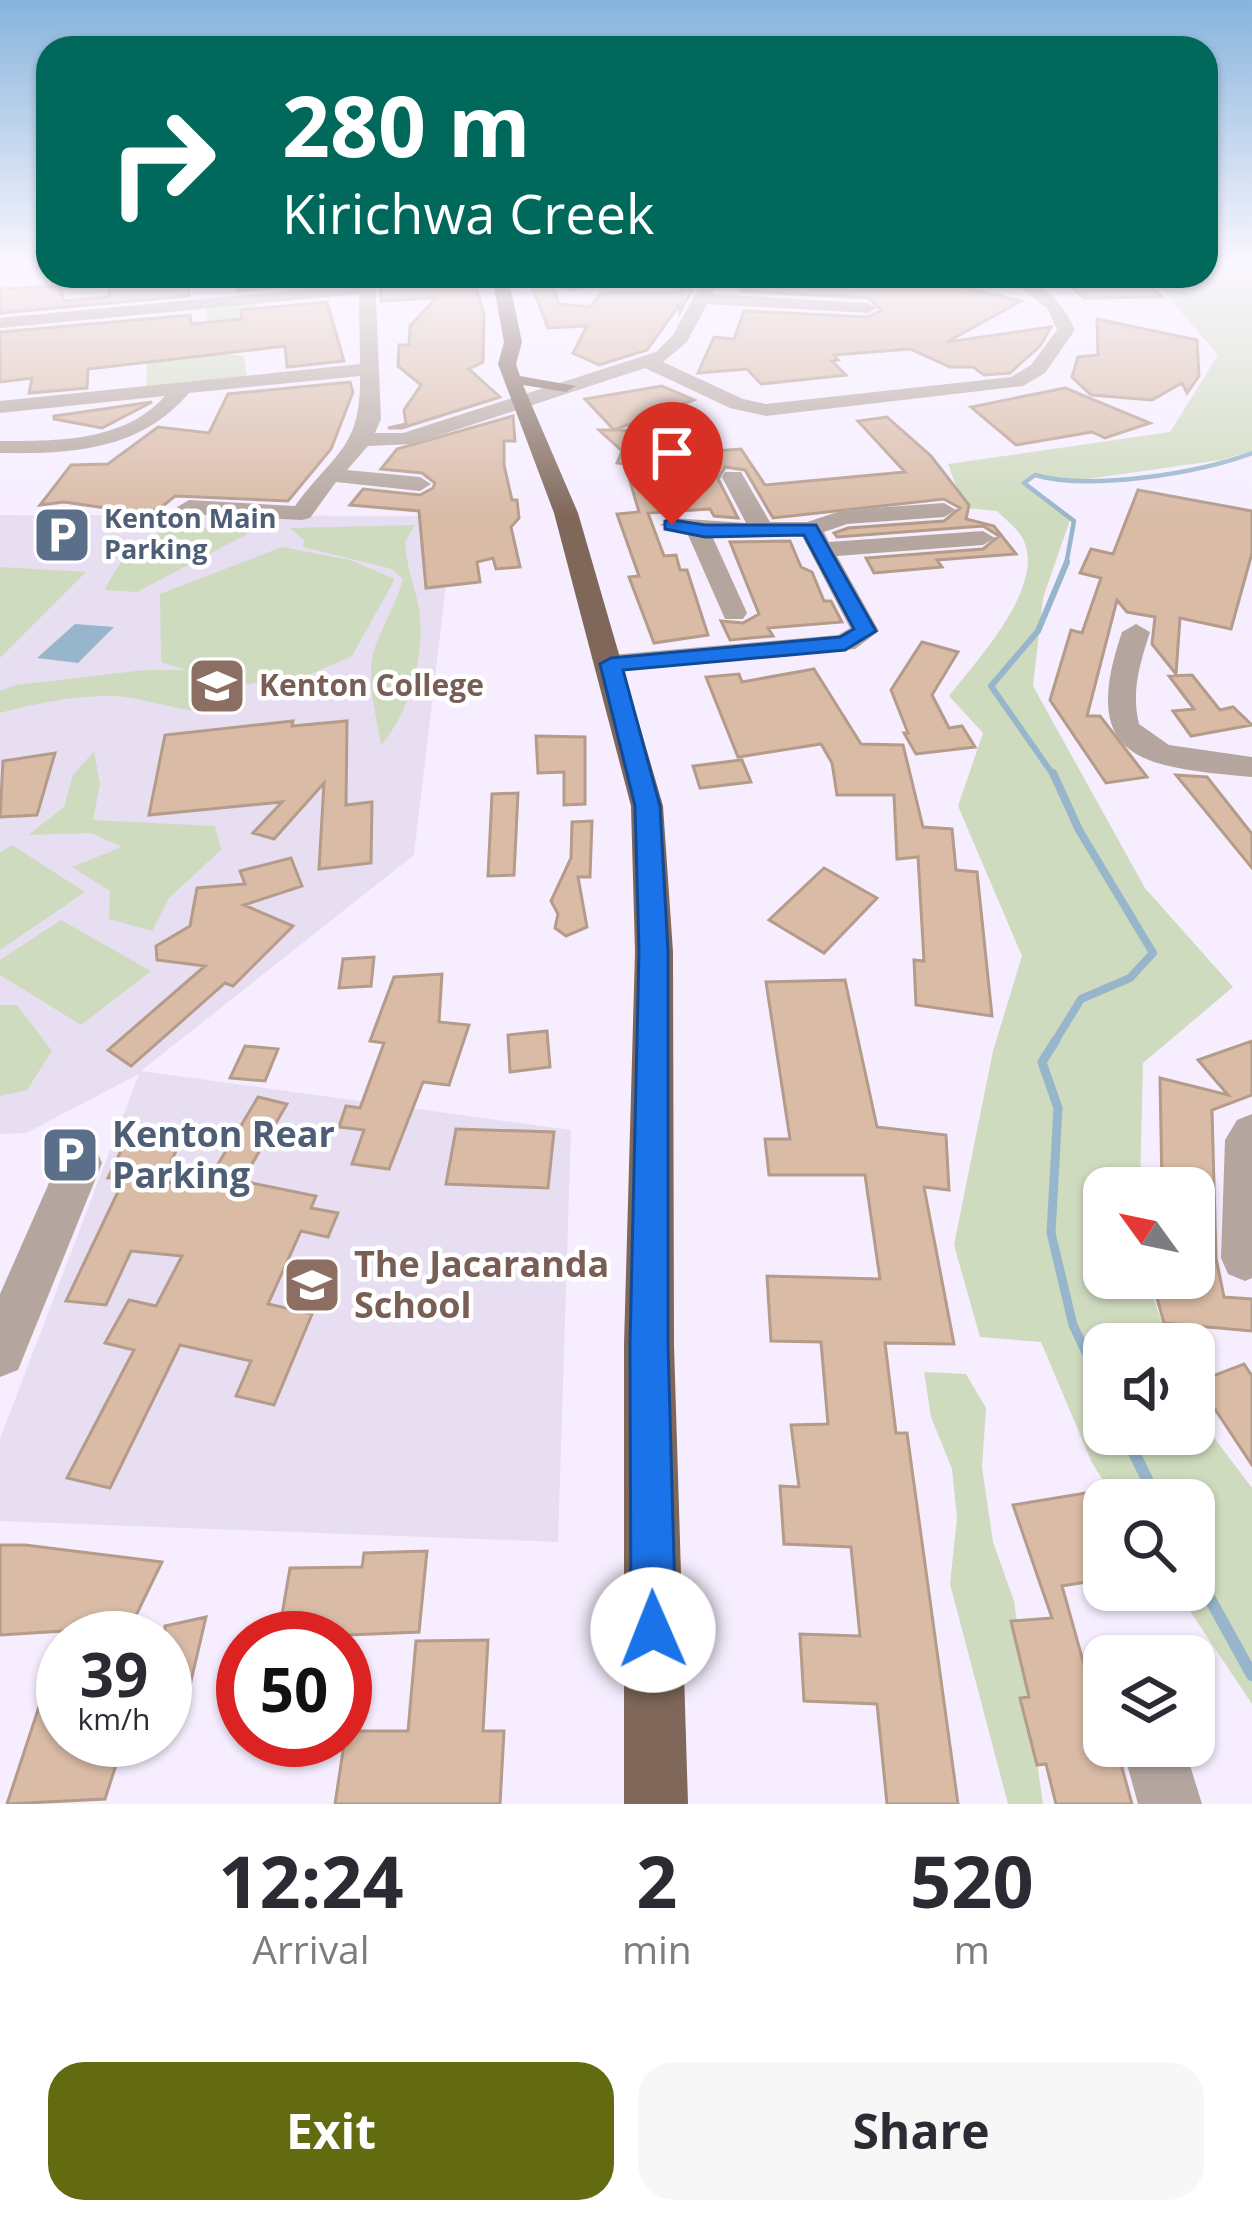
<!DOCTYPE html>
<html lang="en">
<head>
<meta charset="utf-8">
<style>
  :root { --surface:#fff; --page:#f7f7f7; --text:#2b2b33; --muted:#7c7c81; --accent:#626b0f }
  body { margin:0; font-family:"Open Sans",sans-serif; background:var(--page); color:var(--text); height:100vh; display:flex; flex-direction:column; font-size:45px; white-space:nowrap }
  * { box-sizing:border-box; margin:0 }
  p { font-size:39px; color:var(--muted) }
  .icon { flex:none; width:66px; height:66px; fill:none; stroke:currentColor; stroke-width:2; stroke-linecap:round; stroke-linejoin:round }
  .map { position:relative; height:1804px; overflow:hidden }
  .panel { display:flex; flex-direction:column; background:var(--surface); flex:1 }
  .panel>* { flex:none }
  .top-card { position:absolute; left:36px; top:36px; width:1182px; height:252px; border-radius:36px; box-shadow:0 3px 9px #0004; background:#00695c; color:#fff; overflow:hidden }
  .needle { width:78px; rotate:303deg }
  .buttons { position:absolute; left:1083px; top:1167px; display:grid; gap:24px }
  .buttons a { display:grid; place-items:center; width:132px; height:132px; border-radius:24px; background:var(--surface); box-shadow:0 3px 9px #0004; font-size:60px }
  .speed { position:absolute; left:36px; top:1611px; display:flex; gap:24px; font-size:60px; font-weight:700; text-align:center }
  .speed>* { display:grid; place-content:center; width:156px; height:156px; border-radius:50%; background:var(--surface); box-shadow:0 3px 9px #0004; line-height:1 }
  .speed small { font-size:30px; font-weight:400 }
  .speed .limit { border:18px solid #d22; background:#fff; color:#111 }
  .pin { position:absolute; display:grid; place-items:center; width:102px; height:102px; color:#fff; margin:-123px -51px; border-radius:50% 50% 50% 0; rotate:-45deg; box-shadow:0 0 12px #0007 }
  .pin .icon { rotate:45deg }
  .me { position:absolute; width:132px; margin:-66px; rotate:359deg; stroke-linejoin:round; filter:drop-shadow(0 0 9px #0008) }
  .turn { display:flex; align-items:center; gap:42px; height:252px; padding:0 48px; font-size:54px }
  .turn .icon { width:156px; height:156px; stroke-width:2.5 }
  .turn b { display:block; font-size:84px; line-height:102px }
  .eta { display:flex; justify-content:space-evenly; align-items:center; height:204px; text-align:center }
  .eta b { font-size:72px; font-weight:700; line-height:84px }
  .button { display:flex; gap:24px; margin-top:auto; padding:24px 48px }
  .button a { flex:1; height:138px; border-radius:36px; background:var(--accent); color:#fff; font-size:48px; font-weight:700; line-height:138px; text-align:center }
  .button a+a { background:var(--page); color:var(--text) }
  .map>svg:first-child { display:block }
</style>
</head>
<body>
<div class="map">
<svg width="1252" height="1804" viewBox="0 0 1252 1804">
  <rect width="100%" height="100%" fill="#f6eeff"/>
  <path fill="#e8def2" d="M 0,515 L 454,516 L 414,855 L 141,1071 L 571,1130 L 558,1542 L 0,1521 L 0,1439 L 139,1074 L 26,1133 L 0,1134 Z"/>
  <path fill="#cfdbbe" d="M 1206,265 L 1252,271 L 1252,451 L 1221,460 L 1066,482 L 1034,474 L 1022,483 L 1070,520 L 1043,598 L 1033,686 L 1145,888 L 1233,987 L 1143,1063 L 1140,1188 L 1104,1188 L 1104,1278 L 1146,1278 L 1170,1344 L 1104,1344 L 1104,1434 L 1194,1434 L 1194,1411 L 1252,1488 L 1252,1704 L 1176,1590 L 1194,1590 L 1194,1500 L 1116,1500 L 1092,1463 L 1041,1342 L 980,1337 L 954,1245 L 993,1051 L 1022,956 L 958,806 L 983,733 L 949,696 C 976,661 1047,586 1023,539 C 1018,529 1005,519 997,511 L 964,508 L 948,464 L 1170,432 L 1218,355 L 1151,277 L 1206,276 Z
    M 256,304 L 259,310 L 229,340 L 229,354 L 244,356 L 247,378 L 146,388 L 148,351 L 207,332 L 206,308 Z
    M 415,525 L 405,542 C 406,566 415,586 419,609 C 426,653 410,713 381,745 C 376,715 366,679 374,650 C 382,626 396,605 403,579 L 392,569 L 303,547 L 304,540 L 290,528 Z
    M 224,526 L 253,531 L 137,592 L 105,590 C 135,528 161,530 224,526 Z
    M 282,547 L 350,560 L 395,579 L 352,656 L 309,675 L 243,685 L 198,673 L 243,703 C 205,721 171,705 132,698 C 95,691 36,703 0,713 L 0,691 L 16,685 L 145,670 L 186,670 L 161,662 L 160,594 Z
    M 0,567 L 86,572 L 0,658 Z
    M 94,751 L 100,784 L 93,820 L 215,826 L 221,850 L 169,898 L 152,931 L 109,919 L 110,891 L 72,867 L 122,847 L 91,833 L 28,835 L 64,807 L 73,775 Z
    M 12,845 L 85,892 L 0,950 L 0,853 Z
    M 61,920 L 151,971 L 81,1025 L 0,975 L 0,960 Z
    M 0,1005 L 17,1005 L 52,1051 L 27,1090 L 0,1096 Z
    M 924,1372 L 966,1374 L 986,1408 L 982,1467 L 993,1542 L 1014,1601 L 1043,1804 L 1008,1804 L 950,1584 L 957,1518 L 952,1469 L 931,1417 Z"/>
  <path fill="#97b5cb" d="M 75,624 L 114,627 L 78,663 L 37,658 Z"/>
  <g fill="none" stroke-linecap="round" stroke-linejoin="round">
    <path stroke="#97b5cb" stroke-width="3" d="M 1227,265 L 1252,269"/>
    <path stroke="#97b5cb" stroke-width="4.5" d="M 1066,565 L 1074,521 L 1024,483 L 1035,475 C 1090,491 1198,473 1252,453"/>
    <path stroke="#97b5cb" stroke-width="6" d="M 1054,776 L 991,686 L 1038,631 L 1067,562"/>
    <path stroke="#97b5cb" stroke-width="8" d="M 1053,773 L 1079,830 L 1153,953 L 1130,978 L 1081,999 L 1054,1043"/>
    <path stroke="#97b5cb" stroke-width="9" d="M 1056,1040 L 1042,1062 L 1058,1108 L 1051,1233 L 1073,1325 L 1099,1380"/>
    <path stroke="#97b5cb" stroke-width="12" d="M 1098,1377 L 1104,1390
      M 1125,1434 L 1157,1500
      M 1194,1570 L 1252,1675"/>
  </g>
  <path fill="#d9bba6" stroke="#b49b8a" stroke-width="3" d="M 188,276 L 189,296 L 0,313 L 0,289 L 61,286 L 63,301 L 108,297 L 111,281 Z
    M 236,276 L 320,276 L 322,283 L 238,291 Z
    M 380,276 L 473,276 L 484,314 L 483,362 L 469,369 L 500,397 L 402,428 L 388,428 L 406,424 L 404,410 L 421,385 L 398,366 L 399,345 L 409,345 L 410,326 L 436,298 L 381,301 Z
    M 528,276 L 549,276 L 559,304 L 590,307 L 601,293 L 681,292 L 681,276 L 700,276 L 680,312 L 680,304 L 647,350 L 599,365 L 573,353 L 587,326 L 548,328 Z
    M 748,276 L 986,276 L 968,288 L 1021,301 L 947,342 L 1051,327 L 1040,346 L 1010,373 L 984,375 L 973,367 L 950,367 L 910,349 L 834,355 L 838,360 L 832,361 L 846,375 L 761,384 L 747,369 L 698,373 L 714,337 L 734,339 L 744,311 L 868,317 L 881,310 L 868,298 L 741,291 Z
    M 1059,276 L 1142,278 L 1162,297 L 1084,298 Z
    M 327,302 L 344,361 L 287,367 L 285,346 L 88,369 L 87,388 L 29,393 L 32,378 L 0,382 L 0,332 L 190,315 L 191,324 L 242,319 L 241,310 Z
    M 1097,319 L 1197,340 L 1199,376 L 1187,393 L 1182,383 L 1152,400 L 1091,395 L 1072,377 L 1078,357 L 1098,355 Z
    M 350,382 L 353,392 L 331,449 L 288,501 L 175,496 L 158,510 L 134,512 L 64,502 L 40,505 L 71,465 L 108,464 L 158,427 L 209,433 L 228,394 Z
    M 662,386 L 694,400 L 614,430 L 703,434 L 701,452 L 741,449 L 765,485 L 905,472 L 858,421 L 887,417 L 931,456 L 969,505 L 966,519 L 994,526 L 1016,554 L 937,560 L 942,567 L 874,573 L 866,558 L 983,549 L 999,536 L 983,526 L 837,537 L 834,533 L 848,528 L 944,521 L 960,508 L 944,499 L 773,518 L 745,470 L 725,467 L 718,479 L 738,518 L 714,516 L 710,509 L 648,513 L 664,556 L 676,555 L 680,570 L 687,570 L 708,635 L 654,643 L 629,577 L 639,576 L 617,514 L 639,512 L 625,464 L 617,463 L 622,451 L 599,430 L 614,430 L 585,399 Z
    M 1065,388 L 1150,423 L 1105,438 L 1092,432 L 1016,445 L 971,407 Z
    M 152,402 L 102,428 L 54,419 L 54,416 Z
    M 513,416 L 515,441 L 504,441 L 504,465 L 512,500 L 517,500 L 519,518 L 511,527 L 520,567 L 496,569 L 493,558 L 477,562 L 480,582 L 426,588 L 419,511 L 350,505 L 363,489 L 420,495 L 433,488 L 435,483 L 422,473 L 381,469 L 397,449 Z
    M 1138,490 L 1252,511 L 1252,553 L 1231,629 L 1180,618 L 1176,674 L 1152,644 L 1155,617 L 1127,612 L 1117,600 L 1087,716 L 1100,716 L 1147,777 L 1106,783 L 1050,700 L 1071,630 L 1082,633 L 1101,578 L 1080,573 L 1091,549 L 1113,554 Z
    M 790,541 L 801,567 L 812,572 L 824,601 L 831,601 L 842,622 L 768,628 L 773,636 L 730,640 L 721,621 L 743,623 L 759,614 L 730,542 Z
    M 922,642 L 958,652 L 932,695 L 949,728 L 962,726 L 975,747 L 916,754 L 904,733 L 908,733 L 891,690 Z
    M 814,669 L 861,744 L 903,745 L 923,827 L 952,829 L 956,870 L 977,872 L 992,1016 L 916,1005 L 914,960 L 924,961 L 918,857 L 897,859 L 894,795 L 837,795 L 832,763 L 821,744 L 738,757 L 706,677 L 739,674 L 742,682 Z
    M 1192,675 L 1220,710 L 1233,707 L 1252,725 L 1191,736 L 1173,711 L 1194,709 L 1169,676 Z
    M 293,721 L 292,726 L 347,721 L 346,805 L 372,802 L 371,863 L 319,869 L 324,783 L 274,839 L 253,833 L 282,802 L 149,815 L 165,735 Z
    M 536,736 L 585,737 L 585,804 L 564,805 L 564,772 L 538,773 Z
    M 55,753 L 37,815 L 0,817 L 3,761 Z
    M 742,760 L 751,782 L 700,788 L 693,766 Z
    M 1176,775 L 1207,777 L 1252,834 L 1252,868 Z
    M 518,793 L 514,875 L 488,876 L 492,794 Z
    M 592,821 L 590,877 L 578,877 L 587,927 L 566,936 L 555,928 L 558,914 L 551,901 L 571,858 L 572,822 Z
    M 291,858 L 302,886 L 244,905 L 293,926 L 233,986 L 225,983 L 131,1066 L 108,1050 L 205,966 L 157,960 L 156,946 L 190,926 L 197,888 L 245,884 L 240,871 Z
    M 824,868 L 877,898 L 824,953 L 769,920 Z
    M 374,957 L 371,986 L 339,988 L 343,959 Z
    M 442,974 L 439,1022 L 469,1025 L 449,1085 L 423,1082 L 389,1169 L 352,1164 L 364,1130 L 339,1127 L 346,1106 L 360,1108 L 384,1043 L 370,1041 L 394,977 Z
    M 845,980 L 877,1127 L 946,1135 L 949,1190 L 924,1187 L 954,1344 L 885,1343 L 896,1433 L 907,1433 L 958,1804 L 887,1804 L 877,1704 L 804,1701 L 800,1634 L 860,1636 L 851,1547 L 784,1544 L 780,1486 L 799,1487 L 791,1425 L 828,1424 L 821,1342 L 771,1341 L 767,1276 L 880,1279 L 865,1175 L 769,1175 L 765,1139 L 790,1139 L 766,982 Z
    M 547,1031 L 550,1067 L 510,1072 L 508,1035 Z
    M 1252,1041 L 1252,1095 L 1212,1110 L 1216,1258 L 1224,1297 L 1252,1299 L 1252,1331 L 1164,1323 L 1155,1291 L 1194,1295 L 1194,1188 L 1162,1188 L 1160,1078 L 1228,1095 L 1198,1060 Z
    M 245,1046 L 278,1049 L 265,1081 L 230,1078 Z
    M 258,1097 L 287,1104 L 242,1181 L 316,1196 L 311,1208 L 338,1213 L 328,1237 L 301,1231 L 268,1304 L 312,1314 L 274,1405 L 236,1396 L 251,1361 L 180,1345 L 110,1488 L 67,1478 L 134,1350 L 105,1343 L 129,1300 L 156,1306 L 182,1256 L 131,1251 L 106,1305 L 66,1301 L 124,1179 L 108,1178 L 125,1142 L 141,1143 L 148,1130 L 184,1133 L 162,1182 L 205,1186 Z
    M 456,1129 L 554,1132 L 548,1188 L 446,1184 Z
    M 1244,1364 L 1252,1376 L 1252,1465 L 1197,1382 Z
    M 1104,1490 L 1104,1579 L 1062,1586 L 1095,1704 L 1104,1704 L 1104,1746 L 1116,1746 L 1132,1804 L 1056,1804 L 1046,1764 L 1037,1765 L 1020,1698 L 1029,1697 L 1011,1621 L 1052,1618 L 1013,1505 Z
    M 0,1545 L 25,1545 L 162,1562 L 125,1638 L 62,1638 L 64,1631 L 0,1635 Z
    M 427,1551 L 419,1632 L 278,1638 L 290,1568 L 362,1567 L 364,1553 Z
    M 206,1617 L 187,1698 L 165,1697 L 165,1626 Z
    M 488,1640 L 483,1731 L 504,1731 L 500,1804 L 335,1804 L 346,1731 L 408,1731 L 416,1641 Z
    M 59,1646 L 63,1740 L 124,1740 L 105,1799 L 7,1804 Z"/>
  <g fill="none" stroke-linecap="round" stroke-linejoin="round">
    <path fill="#b4a69e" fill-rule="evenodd" d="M 359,276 L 375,276 L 381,419 L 375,433 L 403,433 L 656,352 L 673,335 L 705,276 L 721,276 L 712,294 L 868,303 L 877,308 L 868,313 L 707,304 L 687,342 L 663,362 L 743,399 L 766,404 L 1011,377 L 1031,365 L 1057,330 L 1048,309 L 1005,276 C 1039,276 1062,300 1075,330 L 1045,373 L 1023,386 L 766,416 L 730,408 L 645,368 L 413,444 L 368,446 L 347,470 L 420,477 L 431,484 L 420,491 L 336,482 L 310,518 L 302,520 L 189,514 L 177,507 L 189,500 L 295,506 C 336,451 361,448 360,376 L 189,393 C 140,451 71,454 0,453 L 0,441 C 57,441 124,442 165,396 L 0,413 L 0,401 L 360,364 L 359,294 L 0,328 L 0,318 L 359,284 Z
      M 580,276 L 602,276 L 573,292 L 559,288 Z
      M 725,472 L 741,472 L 770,522 L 807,522 L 844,510 L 944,503 L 956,510 L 944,517 L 847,524 L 824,532 L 829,542 L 983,531 L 995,538 L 983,545 L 837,556 L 879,631 L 855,649 L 601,670 L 601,658 L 611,655 L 838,635 L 850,628 L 802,536 L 713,538 L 747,613 L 743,619 L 725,619 L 688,535 L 660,525 L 672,518 L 746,523 L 722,477 Z
      M 1136,624 L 1150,632 C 1140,664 1131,691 1139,724 L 1169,745 L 1252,757 L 1252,777 C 1142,767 1078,761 1122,632 Z
      M 1252,1114 L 1252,1278 L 1245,1281 L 1228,1274 L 1221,1258 L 1225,1140 L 1237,1120 Z
      M 80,1143 L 96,1149 L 102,1163 L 18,1370 L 0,1377 L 0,1294 L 64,1149 Z
      M 1122,1746 L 1184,1746 L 1202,1804 L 1138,1804 Z"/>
    <path fill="#7f6759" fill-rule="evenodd" d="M 492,276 L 508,276 L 522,342 L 516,364 L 520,376 L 576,386 L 566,392 L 523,385 L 578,513 L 663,806 L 673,952 L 674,1345 L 688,1804 L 624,1804 L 624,1345 L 635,952 L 631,806 L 554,513 L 498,364 L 504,342 Z"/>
  </g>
  <linearGradient id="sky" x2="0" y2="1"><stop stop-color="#87b4dc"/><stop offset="0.51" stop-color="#fbf7ff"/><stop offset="1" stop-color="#fbf7ff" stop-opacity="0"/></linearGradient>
  <rect width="1252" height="518" fill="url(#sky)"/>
  <path fill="#1a73e8" stroke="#114b97" stroke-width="3" d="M 672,520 L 705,525 L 816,525 L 876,631 L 845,650 L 623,670 L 660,806 L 668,952 L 668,1345 L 676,1630 L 669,1646 L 653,1653 L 638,1646 L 631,1630 L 630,1345 L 639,952 L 635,806 L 600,664 L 611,658 L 840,637 L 854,629 L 804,535 L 705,537 L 665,529 L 665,521 Z"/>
  <defs>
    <symbol id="parking-square" viewBox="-11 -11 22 22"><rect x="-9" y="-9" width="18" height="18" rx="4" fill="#5c6f8a" stroke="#fff"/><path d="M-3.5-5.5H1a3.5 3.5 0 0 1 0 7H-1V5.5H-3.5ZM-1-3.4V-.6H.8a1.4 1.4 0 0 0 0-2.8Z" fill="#fff"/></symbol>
    <symbol id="university-square" viewBox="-11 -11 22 22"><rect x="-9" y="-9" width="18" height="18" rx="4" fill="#8d6e63" stroke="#fff"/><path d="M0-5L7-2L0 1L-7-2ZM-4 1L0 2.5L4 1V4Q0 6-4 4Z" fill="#fff"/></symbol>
    <symbol id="school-square" viewBox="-11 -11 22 22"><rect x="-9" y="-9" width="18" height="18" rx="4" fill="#8d6e63" stroke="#fff"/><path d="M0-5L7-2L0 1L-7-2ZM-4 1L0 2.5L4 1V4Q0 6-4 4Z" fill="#fff"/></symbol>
  </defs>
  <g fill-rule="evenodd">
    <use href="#parking-square" x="29" y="502" width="66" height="66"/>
    <use href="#university-square" x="184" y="653" width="66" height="66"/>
    <use href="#parking-square" x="37" y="1122" width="66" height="66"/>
    <use href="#school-square" x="279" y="1252" width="66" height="66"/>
  </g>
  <g text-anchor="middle" stroke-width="9" stroke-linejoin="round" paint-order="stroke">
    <g font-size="27" font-weight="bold" fill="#4e5e75" stroke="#fff" text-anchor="start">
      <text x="104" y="528">Kenton Main<tspan x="104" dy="31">Parking</tspan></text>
    </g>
    <g font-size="30" font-weight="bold" fill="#785e54" stroke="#fff" text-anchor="start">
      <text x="259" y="696">Kenton College</text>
    </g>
    <g font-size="36" font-weight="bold" fill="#4e5e75" stroke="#fff" text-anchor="start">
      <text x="112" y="1147">Kenton Rear<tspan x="112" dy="41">Parking</tspan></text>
    </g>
    <g font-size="36" font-weight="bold" fill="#785e54" stroke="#fff" text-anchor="start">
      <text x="354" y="1277">The Jacaranda<tspan x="354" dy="41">School</tspan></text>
    </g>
  </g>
</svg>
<div class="buttons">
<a><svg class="needle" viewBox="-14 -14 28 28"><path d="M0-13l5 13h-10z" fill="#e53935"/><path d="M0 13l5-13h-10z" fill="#7c7c81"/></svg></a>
<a><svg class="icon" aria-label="sound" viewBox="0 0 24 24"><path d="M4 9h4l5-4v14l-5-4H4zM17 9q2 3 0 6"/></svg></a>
<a><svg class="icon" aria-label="search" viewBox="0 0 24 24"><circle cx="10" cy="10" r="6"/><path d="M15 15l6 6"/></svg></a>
<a><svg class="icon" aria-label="layers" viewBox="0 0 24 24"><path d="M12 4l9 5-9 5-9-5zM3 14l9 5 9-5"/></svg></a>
</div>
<div class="speed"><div>39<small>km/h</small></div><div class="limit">50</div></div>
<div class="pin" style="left:672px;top:525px;background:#d93025"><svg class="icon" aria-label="arrive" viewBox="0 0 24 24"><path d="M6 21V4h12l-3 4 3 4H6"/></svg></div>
<svg class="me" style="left:653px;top:1630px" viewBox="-20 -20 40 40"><circle r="19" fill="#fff"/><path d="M0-13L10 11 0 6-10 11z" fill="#1a73e8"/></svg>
<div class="top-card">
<div class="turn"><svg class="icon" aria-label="right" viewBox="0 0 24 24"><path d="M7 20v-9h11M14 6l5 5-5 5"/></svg><div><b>280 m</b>Kirichwa Creek</div></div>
</div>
</div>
<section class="panel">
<div class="eta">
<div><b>12:24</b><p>Arrival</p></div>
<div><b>2</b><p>min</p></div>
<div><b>520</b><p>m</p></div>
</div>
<div class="button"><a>Exit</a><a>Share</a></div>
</section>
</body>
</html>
